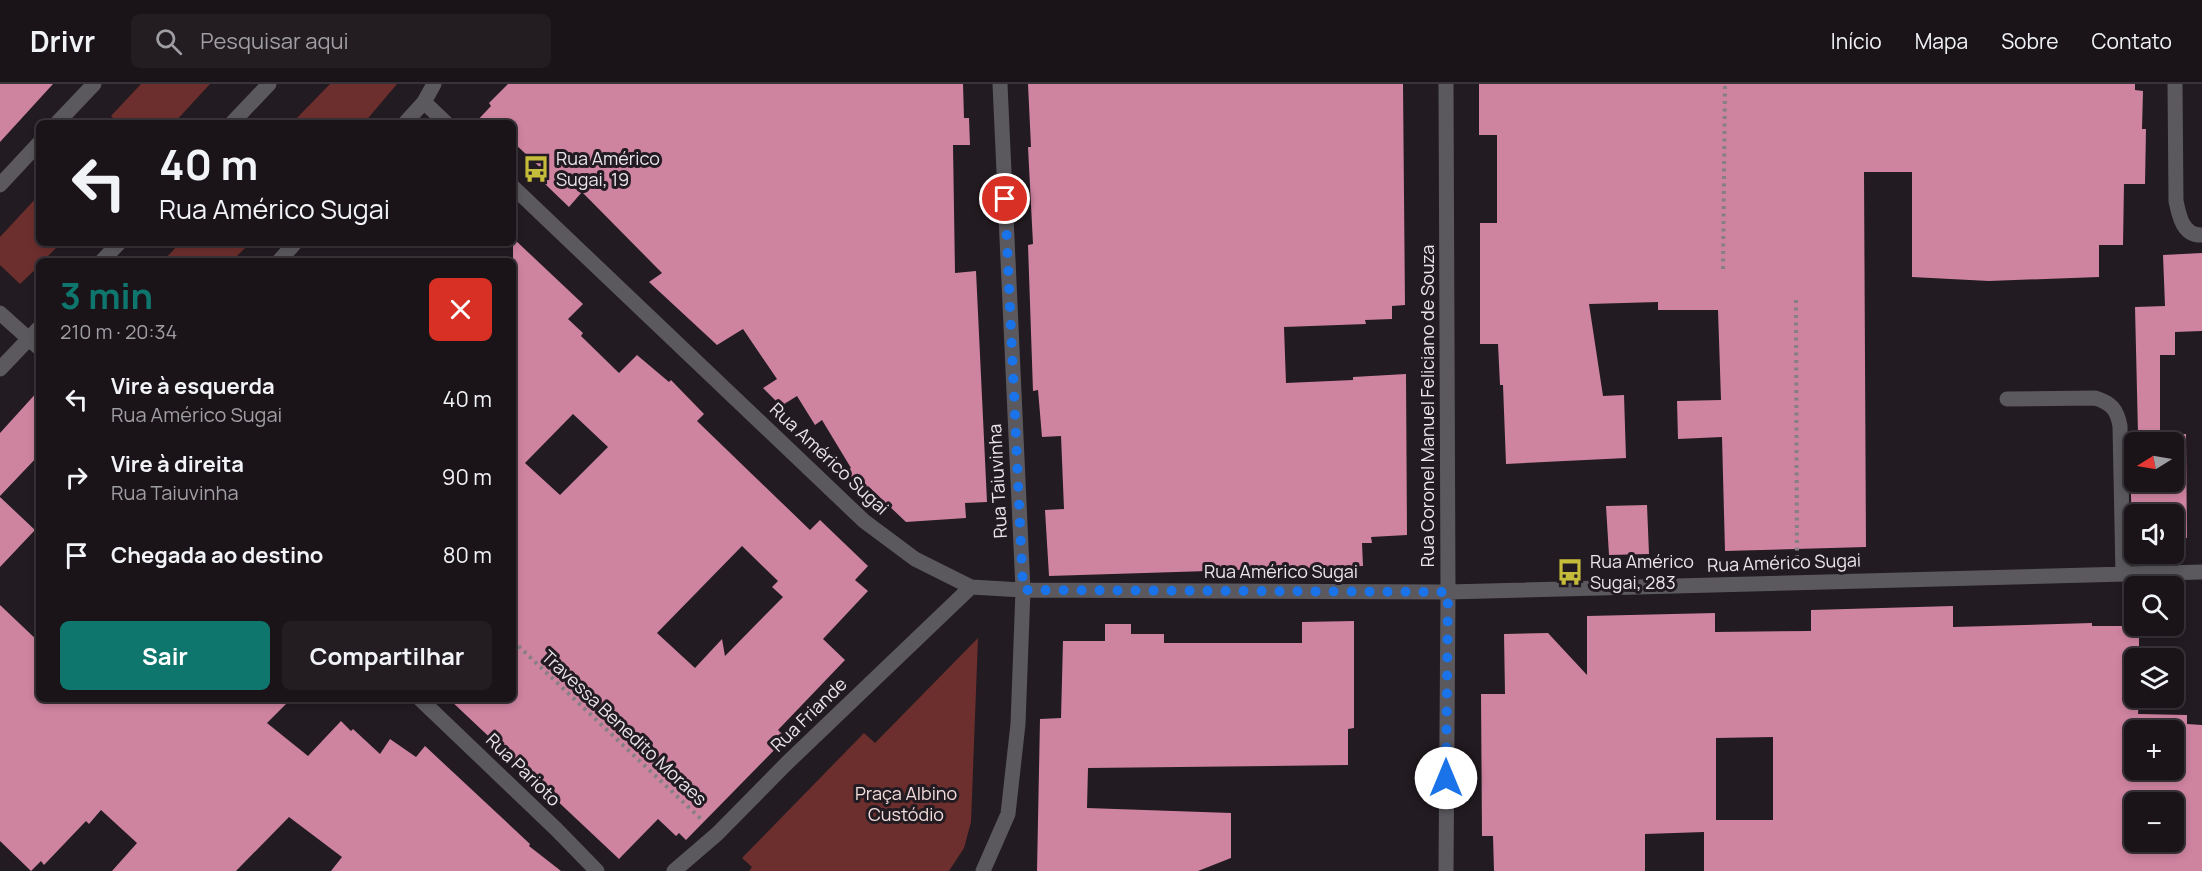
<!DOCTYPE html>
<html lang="pt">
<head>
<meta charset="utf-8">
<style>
  :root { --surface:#1a1419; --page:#231d22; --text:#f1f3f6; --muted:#9f9ea2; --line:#383338; --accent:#0f766e }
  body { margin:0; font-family:Manrope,sans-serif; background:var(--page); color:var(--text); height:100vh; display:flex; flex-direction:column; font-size:22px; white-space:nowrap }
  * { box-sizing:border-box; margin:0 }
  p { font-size:20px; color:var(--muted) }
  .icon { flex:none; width:33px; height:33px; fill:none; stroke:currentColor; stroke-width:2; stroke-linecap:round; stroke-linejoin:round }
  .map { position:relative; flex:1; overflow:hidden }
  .panel { position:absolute; left:36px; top:174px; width:480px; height:444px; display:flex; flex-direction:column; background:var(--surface); border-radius:9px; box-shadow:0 3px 9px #0003,0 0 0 2px var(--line) }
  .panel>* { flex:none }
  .guide { position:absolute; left:36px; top:36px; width:480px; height:126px; border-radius:9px; box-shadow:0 3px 9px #0003,0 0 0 2px var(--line); background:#1a1419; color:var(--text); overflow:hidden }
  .needle { width:39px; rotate:259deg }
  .controls { position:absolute; left:2124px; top:348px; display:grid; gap:12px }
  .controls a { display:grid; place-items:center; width:60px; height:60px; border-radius:9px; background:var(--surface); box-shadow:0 3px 9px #0003,0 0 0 2px var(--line); font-size:30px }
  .pin { position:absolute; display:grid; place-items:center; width:51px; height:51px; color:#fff; margin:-26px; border:3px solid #fff; border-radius:50%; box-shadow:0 2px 6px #0007 }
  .me { position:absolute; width:66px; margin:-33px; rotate:0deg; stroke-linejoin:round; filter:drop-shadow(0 0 4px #0008) }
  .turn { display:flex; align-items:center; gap:21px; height:126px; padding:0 24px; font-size:27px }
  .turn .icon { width:78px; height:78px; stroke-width:2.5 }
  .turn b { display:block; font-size:42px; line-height:51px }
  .round { display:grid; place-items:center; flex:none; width:63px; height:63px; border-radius:9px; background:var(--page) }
  .summary { display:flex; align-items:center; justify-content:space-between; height:102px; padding:0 24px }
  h1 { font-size:36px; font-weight:700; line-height:45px; color:var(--accent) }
  .cta { display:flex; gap:12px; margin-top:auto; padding:12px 24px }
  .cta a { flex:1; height:69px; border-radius:9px; background:var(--accent); color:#fff; font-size:24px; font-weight:700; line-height:69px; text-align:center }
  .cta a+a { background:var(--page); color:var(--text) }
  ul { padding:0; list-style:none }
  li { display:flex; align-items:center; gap:18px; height:78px; padding:0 24px }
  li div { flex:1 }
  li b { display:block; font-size:22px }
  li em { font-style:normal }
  header { display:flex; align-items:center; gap:36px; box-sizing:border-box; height:84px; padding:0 30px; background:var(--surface); border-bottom:2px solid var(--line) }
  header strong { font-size:28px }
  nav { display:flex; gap:33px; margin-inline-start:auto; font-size:21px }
  .search { width:420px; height:54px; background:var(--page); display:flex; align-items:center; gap:15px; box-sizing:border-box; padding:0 21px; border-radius:9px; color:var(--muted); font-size:22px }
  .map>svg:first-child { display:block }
</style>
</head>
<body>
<header>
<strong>Drivr</strong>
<div class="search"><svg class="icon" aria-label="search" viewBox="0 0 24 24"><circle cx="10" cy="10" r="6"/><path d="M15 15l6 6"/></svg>Pesquisar aqui</div>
<nav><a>Início</a><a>Mapa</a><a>Sobre</a><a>Contato</a></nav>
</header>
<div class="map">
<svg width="2202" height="787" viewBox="0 0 2202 787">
  <rect width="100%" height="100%" fill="#221b21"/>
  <path fill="#6c2f2d" d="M 141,0 L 210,0 L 174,39 L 118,39 L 111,32 Z
    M 330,0 L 397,0 L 364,39 L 292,39 Z
    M 39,111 L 39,159 L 61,159 L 43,177 L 39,177 L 39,182 L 20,200 L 0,181 L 0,153 Z
    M 180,159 L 250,159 L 232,177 L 163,177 Z
    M 978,554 L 971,738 L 964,764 L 949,787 L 749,787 L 752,783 L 742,774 L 864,649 L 875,659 Z"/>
  <path fill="#ce839f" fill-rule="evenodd" d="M 0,0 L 53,0 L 0,58 Z
    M 508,0 L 963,0 L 964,34 L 969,34 L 970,61 L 953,61 L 955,189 L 976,187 L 987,418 L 965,419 L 966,434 L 906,438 L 868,402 L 863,405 L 846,387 L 851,384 L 822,336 L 815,341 L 797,312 L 781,322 L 763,304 L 777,295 L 743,245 L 717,261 L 649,198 L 662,189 L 582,108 L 569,123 L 545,100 L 547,90 L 513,58 L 513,39 L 475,39 L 491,22 L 489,19 Z
    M 1028,0 L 1403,0 L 1405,221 L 1392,222 L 1392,235 L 1365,236 L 1366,240 L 1284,243 L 1286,299 L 1353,296 L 1353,293 L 1406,290 L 1407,451 L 1371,453 L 1372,459 L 1362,459 L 1363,482 L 1049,492 L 1045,426 L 1064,425 L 1061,352 L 1042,353 L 1038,306 L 1033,307 L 1028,161 L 1033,160 L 1028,63 L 1031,63 Z
    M 1479,0 L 2135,0 L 2135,6 L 2143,7 L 2142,45 L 2146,45 L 2145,100 L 2124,100 L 2123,161 L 2099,161 L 2099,193 L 1989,197 L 1912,193 L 1912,88 L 1864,88 L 1866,463 L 1725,467 L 1722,353 L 1678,355 L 1677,317 L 1721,316 L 1718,226 L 1658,226 L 1658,218 L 1589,220 L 1603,312 L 1624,311 L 1626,374 L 1506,380 L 1503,301 L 1500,301 L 1498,260 L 1480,260 L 1480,139 L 1497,139 L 1497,51 L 1479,51 Z
    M 513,154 L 583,220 L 568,235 L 583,249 L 581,252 L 619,289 L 637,271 L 669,298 L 671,296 L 704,330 L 697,337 L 810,446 L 820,436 L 868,482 L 855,496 L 868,507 L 823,555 L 845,576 L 778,646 L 786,654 L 686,756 L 679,749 L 676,752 L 658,735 L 619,775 L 449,615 L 513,615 ZM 573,330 L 608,363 L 560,411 L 525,379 ZM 742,462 L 778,497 L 772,503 L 783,513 L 725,572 L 722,555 L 695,584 L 657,549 Z
    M 2202,169 L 2202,247 L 2175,248 L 2175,271 L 2160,271 L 2160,350 L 2138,350 L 2135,223 L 2165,222 L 2163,171 Z
    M 39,306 L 39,371 L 0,412 L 0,349 Z
    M 2186,350 L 2187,454 L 2174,454 L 2174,430 L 2134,430 L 2134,455 L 2132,455 L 2130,368 L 2134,368 L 2134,398 L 2174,398 L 2174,358 L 2137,358 L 2137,351 Z
    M 0,413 L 35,446 L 0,483 Z
    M 1647,421 L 1649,470 L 1609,471 L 1606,422 Z
    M 0,521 L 39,558 L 39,615 L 291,615 L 267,639 L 308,672 L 341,637 L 351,647 L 353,645 L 380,670 L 390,655 L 416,673 L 425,662 L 530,760 L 529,762 L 561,787 L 331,787 L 342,773 L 289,733 L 236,787 L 112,787 L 137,759 L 101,726 L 89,740 L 86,737 L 44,781 L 41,777 L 31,787 L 0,757 Z
    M 1953,522 L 1953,543 L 2092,539 L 2092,542 L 2139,542 L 2139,574 L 2134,574 L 2134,614 L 2139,614 L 2138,630 L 2187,631 L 2187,640 L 2202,641 L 2202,787 L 1704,787 L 1704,748 L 1645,750 L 1645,787 L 1494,787 L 1493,752 L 1482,752 L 1481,610 L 1505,610 L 1504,550 L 1548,549 L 1587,591 L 1587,532 L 1715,529 L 1715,548 L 1811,547 L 1811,526 ZM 2134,646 L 2174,646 L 2174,686 L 2134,686 ZM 1773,653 L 1773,736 L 1716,736 L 1716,654 ZM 2134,718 L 2174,718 L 2174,758 L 2134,758 Z
    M 1354,537 L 1354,644 L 1348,645 L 1348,681 L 1088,684 L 1087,724 L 1231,729 L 1231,774 L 1198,787 L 1037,787 L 1040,635 L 1061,634 L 1063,557 L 1105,557 L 1105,540 L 1131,540 L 1131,550 L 1164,550 L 1164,559 L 1302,559 L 1302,538 Z"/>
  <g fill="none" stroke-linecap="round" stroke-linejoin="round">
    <path stroke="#868085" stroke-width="4" stroke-dasharray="3 4.5" stroke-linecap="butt" d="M 1723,185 L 1725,0
      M 1796,216 L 1797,476
      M 513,557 L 701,735"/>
    <path stroke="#5b595d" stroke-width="15" d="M 2175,0 L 2176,117 C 2179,132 2183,152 2202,151
      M 424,18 L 446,39
      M 57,39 L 94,0
      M 232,39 L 269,0
      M 405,39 L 424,18 L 434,0
      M 0,101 L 39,59
      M 513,103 L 864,437 L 915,475 L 971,503 L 1023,506 L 1448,508 L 2202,488
      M 102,177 L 119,159
      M 279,177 L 295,159
      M 0,229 L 39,264
      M 0,285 L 39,244
      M 2007,315 L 2095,314 C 2112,319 2117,326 2120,342 L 2123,490
      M 420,615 L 556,745 L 597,787
      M 674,787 L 717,750 L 786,680 L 971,503
      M 983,787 L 1008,730 L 1018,640 L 1023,506 L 1000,0
      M 1446,787 L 1448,508 L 1446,0"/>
  </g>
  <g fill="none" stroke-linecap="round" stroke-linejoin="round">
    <path stroke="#1a73e8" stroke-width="10" stroke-dasharray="0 18" d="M 1005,115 L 1023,506 L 1448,508 L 1446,694"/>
  </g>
  <defs>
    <symbol id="bus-bare" viewBox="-9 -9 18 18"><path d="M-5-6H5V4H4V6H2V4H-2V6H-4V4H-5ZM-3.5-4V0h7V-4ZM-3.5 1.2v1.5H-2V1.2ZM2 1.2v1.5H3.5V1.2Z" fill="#c6bc3c" stroke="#221b21" stroke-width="2.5" paint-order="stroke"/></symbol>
  </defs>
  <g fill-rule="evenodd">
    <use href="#bus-bare" x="517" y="66" width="38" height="38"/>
    <use href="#bus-bare" x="1551" y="469" width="38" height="38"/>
  </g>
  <g text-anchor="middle" stroke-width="6" stroke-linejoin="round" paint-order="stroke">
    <g font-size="18" fill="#eae5e9" stroke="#221b21" text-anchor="start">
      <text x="556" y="81">Rua Américo<tspan x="556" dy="21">Sugai, 19</tspan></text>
      <text x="1590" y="484">Rua Américo<tspan x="1590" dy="21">Sugai, 283</tspan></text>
    </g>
    <g font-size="18" fill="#eae5e9" stroke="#221b21">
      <text transform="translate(1428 322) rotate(-90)" y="6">Rua Coronel Manuel Feliciano de Souza</text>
      <text transform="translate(829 375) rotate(43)" y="6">Rua Américo Sugai</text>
      <text transform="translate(998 397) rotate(-93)" y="6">Rua Taiuvinha</text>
      <text transform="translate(1784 479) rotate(-2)" y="6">Rua Américo Sugai</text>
      <text x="1281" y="494">Rua Américo Sugai</text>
      <text transform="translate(809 631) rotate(-44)" y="6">Rua Friande</text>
      <text transform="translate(624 644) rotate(43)" y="6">Travessa Benedito Moraes</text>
      <text transform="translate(523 686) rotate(44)" y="6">Rua Parioto</text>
    </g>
    <g font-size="18" fill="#f3dcdb" stroke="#221b21">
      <text x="906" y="716">Praça Albino<tspan x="906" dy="21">Custódio</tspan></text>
    </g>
  </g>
</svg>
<div class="controls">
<a><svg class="needle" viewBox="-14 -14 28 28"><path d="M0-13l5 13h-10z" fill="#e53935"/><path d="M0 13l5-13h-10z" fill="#9f9ea2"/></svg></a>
<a><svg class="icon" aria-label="sound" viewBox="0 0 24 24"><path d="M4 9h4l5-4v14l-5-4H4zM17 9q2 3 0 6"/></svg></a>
<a><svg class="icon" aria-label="search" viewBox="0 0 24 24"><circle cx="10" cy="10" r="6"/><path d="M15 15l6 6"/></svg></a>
<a><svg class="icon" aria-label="layers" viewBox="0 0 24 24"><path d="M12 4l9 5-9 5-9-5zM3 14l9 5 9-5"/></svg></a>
<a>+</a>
<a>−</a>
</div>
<div class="pin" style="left:1005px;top:115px;background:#d93025"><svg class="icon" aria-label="arrive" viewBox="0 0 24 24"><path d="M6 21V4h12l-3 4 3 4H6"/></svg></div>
<svg class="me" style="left:1446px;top:694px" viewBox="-20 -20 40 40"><circle r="19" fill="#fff"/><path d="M0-13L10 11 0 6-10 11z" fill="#1a73e8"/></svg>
<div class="guide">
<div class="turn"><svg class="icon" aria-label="left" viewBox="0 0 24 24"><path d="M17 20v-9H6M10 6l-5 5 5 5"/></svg><div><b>40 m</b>Rua Américo Sugai</div></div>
</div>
<section class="panel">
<div class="summary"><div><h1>3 min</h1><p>210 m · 20:34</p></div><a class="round" style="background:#d93025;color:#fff"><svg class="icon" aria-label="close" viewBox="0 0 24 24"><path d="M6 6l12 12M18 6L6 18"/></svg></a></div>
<ul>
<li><svg class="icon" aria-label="left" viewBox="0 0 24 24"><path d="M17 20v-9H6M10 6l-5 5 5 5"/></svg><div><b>Vire à esquerda</b><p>Rua Américo Sugai</p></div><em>40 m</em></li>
<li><svg class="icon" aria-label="right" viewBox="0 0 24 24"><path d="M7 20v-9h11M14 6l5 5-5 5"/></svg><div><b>Vire à direita</b><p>Rua Taiuvinha</p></div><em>90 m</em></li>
<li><svg class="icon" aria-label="arrive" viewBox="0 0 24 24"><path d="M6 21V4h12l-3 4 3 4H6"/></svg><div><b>Chegada ao destino</b></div><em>80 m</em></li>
</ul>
<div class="cta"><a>Sair</a><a>Compartilhar</a></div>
</section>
</div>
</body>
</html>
